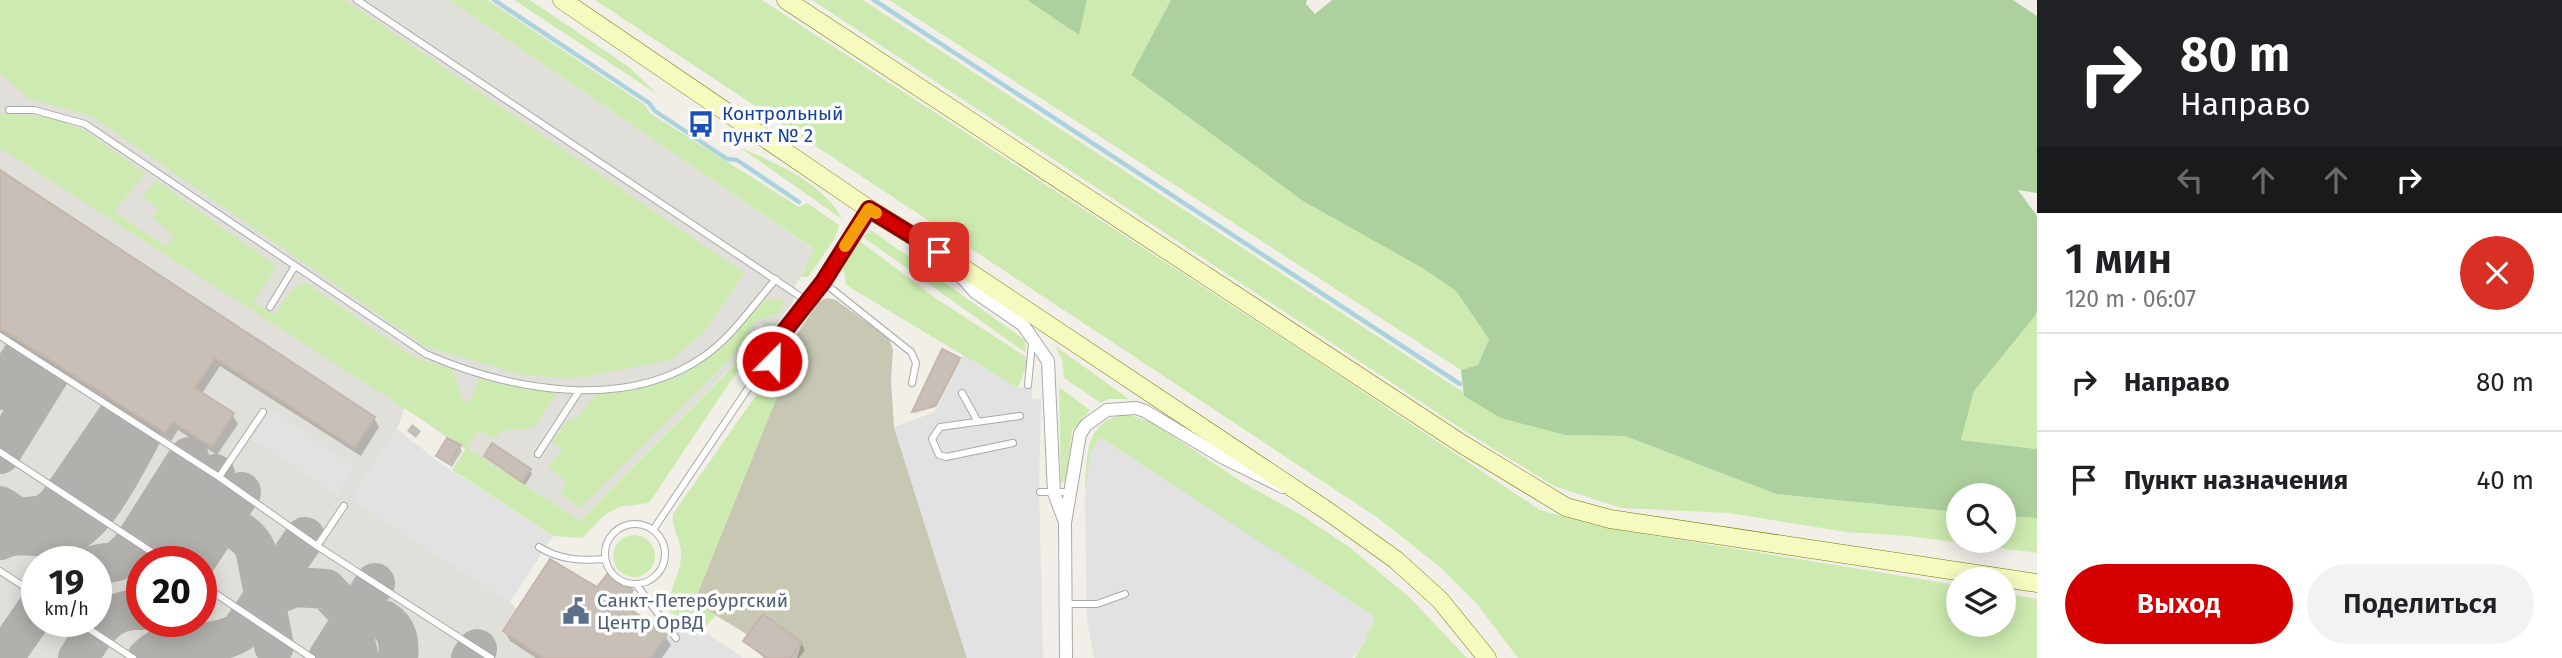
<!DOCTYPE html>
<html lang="ru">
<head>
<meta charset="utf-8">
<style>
  :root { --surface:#fff; --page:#f2f2f2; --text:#202124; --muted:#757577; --line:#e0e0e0; --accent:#d40000 }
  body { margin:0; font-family:"Fira Sans",sans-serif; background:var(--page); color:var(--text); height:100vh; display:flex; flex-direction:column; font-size:26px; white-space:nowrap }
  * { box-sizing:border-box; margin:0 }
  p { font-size:23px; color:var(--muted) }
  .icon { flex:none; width:38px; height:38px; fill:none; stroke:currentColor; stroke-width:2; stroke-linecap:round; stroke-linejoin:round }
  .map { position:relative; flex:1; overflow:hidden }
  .side { display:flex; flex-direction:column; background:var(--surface); width:525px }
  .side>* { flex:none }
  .banner { background:#202124; color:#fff; overflow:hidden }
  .tools { position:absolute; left:1946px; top:483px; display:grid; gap:14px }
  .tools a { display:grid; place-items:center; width:70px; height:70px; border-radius:50%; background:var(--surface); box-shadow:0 4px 18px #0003; font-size:35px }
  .speed { position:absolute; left:21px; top:546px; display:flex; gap:14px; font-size:35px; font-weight:700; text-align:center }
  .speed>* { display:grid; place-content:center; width:91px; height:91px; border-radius:50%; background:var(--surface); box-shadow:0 4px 18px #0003; line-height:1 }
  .speed small { font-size:18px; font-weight:400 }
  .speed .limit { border:10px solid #d22; background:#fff; color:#111 }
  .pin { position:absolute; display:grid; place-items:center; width:60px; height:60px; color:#fff; margin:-30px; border-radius:14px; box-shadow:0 4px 10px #0006 }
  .me { position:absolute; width:77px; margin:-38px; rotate:23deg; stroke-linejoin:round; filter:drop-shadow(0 0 5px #0008) }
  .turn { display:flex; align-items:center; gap:24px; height:147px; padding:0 28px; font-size:32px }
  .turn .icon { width:91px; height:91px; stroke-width:2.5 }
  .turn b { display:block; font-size:49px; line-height:60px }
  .lanes { display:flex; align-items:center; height:66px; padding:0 28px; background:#0003; justify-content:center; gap:35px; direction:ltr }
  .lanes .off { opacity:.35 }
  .round { display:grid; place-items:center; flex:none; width:74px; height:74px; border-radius:37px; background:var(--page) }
  .overview { display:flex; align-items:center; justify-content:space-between; height:119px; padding:0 28px }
  h1 { font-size:42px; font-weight:600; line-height:52px }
  .cta { display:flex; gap:14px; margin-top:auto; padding:14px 28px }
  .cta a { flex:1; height:80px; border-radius:42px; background:var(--accent); color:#fff; font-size:28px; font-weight:600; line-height:80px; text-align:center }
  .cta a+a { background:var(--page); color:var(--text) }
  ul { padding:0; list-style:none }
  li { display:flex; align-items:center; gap:21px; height:98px; padding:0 28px; border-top:2px solid var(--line) }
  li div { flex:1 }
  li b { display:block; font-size:26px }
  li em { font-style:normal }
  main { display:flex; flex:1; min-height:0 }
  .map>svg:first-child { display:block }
</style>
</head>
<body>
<main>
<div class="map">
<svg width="2037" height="658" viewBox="0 0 2037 658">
  <rect width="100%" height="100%" fill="#f2efe9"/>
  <path fill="#e1dfda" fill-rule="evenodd" d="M 0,0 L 449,0 L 815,250 L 793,290 L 793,302 L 772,331 L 760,324 L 758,325 L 743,355 L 580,521 L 447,438 L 405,407 L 397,429 L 354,494 L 355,502 L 510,602 L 516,609 L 503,632 L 543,658 L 0,658 ZM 37,562 L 96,562 L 96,621 L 37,621 ZM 142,562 L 201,562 L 201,621 L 142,621 Z"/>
  <path fill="#c7c7b4" d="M 828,298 L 836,300 L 889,338 L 893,350 L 891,380 L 894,427 L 967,658 L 797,658 L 802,641 L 763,614 L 748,635 L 694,602 L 787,372 L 786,368 L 777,365 L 819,301 Z"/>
  <path fill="#cdebb0" d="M 0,0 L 345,0 L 744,273 L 704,332 L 671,360 L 571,379 L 524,375 L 426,347 L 93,117 L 28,98 L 0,73 Z
    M 449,0 L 488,0 L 645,105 L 650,113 L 799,207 L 807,203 L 839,225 L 835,238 L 808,277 L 801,277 L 814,249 Z
    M 514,0 L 530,0 L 629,67 L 657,94 Z
    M 595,0 L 762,0 L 1314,359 L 1540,510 L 1601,527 L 1958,585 L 1958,625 L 2004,625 L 2004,593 L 2037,599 L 2037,658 L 1518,658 L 1477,604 L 1440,567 L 1378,518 Z
    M 812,0 L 863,0 L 1501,417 L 1565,435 L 1625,436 L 1776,494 L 1958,512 L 1958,541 L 2004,541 L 2004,516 L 2037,518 L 2037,553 L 1908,536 L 1846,532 L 1729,513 L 1621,508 L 1554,486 L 1468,433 Z
    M 889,0 L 1027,0 L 1079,34 L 1087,0 L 1171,0 L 1131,75 L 1303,201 L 1424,269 L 1456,291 L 1489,339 L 1478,365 L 1461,370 Z
    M 0,113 L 53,118 L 87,132 L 145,173 L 114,212 L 167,247 L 174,236 L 153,218 L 159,209 L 142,196 L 156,180 L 277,267 L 253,302 L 275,315 L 292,290 L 305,282 L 413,357 L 452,369 L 464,402 L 470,401 L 479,379 L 558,391 L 533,428 L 502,431 L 495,438 L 478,431 L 467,448 L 580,521 L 743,356 L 745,347 L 749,354 L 649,503 L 619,507 L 605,515 L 582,538 L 553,536 L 452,470 L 466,448 L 0,148 Z
    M 739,147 C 773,162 825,183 842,219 Z
    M 871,230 L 1025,340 L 1026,353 L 863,237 Z
    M 857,239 L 937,299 L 1029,359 L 1018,388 L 846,285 L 843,266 Z
    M 765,300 L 784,300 L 779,313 L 757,320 L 734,355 L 580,508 L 560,493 L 567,482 L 548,467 L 562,449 L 551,442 L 568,420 L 576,419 L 595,395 L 676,378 L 718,348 Z
    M 2037,310 L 2037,449 L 1961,440 L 1974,391 L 2035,316 Z
    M 1055,346 L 1129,399 L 1108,399 L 1101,403 L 1064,378 L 1062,360 Z
    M 777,365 L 786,368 L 787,372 L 694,602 L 716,615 L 702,630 L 670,612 C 666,589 683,573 681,551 C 680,537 671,529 673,514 Z
    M 1059,387 L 1090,410 L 1072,431 L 1066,481 L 1061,483 Z
    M 1125,414 L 1150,421 L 1242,482 L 1298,513 L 1348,546 L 1409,597 L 1467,658 L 1355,658 L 1373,623 L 1169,487 L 1085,489 C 1087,453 1085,422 1125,414 Z
    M613 556a21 21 0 1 1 42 0a21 21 0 1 1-42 0Z"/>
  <path fill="#add19e" d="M 1027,0 L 1087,0 L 1079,35 Z
    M 1171,0 L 1307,0 L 1306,4 L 1315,14 L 1332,0 L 2013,0 L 2037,16 L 2037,193 L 2018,190 L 2037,216 L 2037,310 L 2035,316 L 1974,391 L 1961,440 L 2037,449 L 2037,518 L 2004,516 L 2004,495 L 1958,495 L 1958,512 L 1776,494 L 1625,436 L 1565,435 L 1501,418 L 1464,396 L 1461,370 L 1478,365 L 1489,339 L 1456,291 L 1424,269 L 1303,201 L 1131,75 Z"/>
  <path fill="#e2e2e2" d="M 963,355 L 1018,388 L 1032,387 L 1032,399 L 1041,400 L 1039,486 L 1043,658 L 967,658 L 894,427 L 935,412 Z
    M 271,409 L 355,467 L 337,495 L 252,439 Z
    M 397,429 L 440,463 L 553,536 L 510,602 L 355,502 L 354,494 Z
    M 1100,437 L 1375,617 L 1364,644 L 1352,658 L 1094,658 L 1087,620 L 1085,500 L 1090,453 Z
    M 680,620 L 702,630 L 743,658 L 651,658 Z"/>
  <path fill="#0003" d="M 0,172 L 374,418 L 379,427 L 361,456 L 220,366 L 201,395 L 232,414 L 238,424 L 217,455 L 178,430 L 171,441 L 0,333 Z
    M 759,328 L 771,337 L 761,345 L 752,338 Z
    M 943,351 L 960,361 L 936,407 L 914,413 Z
    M 412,424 L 421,431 L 416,438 L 407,431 Z
    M 460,447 L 462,451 L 452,467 L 438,456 Z
    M 486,456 L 530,470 L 532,474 L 525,485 Z
    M 598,589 L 632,591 L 637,601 L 630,611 L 665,636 L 671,645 L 662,658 L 536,658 L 510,641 L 505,632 Z
    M 745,641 L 801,643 L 805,650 L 799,658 L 764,658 Z"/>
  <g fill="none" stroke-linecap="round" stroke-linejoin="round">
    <path stroke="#aad3df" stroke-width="4.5" d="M 494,0 L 649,103 L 655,111 L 727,159 L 737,160 L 799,202
      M 874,0 L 1460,384"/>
    <path stroke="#b1b0ac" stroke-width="40" d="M 0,390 L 25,352
      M 0,454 L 52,370
      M 0,506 L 18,518 L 44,515 L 56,506 L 120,413
      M 173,537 C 201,523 237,517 255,548 L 274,646
      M 0,540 C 22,529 42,541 64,536 C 97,528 128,458 145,429
      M 168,544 L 215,474
      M 195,562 L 241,492
      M 96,565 L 117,561 L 130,550 L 189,457
      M 265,598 L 296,587 L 326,589 L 348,612 L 359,658
      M 180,621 L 193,640 C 210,644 225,641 240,632 L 305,537
      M 350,622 L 369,614 C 393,621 401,634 398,658
      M 3,658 L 37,609
      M 78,658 C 94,633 108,607 142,610
      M 147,658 C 162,644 176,641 196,642 L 203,658
      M 328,658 L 375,583
      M 471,658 L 477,649"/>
  </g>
  <path fill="#c7bfb8" stroke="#c4b6ab" stroke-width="2" d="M 0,170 L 375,417 L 355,448 L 215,358 L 195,388 L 234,413 L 212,447 L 173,422 L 165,433 L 0,328 Z
    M 942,349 L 960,358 L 936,405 L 912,412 Z
    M 447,438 L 461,445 L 449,464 L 436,456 Z
    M 492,443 L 531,469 L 522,482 L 484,456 Z
    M 550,559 L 597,587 L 608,573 L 633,590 L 623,604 L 667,635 L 651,658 L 543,658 L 503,631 Z
    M 763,614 L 802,642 L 790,658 L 767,658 L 743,641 Z"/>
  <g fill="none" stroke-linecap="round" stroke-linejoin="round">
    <defs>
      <path id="service" d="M 357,0 L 807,301
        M 9,110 L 34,110 L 85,124 L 426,354 C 509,390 624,412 703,357 C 731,338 753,305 776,279
        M 823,282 L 911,352 L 916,363 L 912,383
        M 270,307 L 295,266
        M 0,336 L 219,477
        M 753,381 C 753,361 760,345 779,338 L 823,282 L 868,209
        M 1028,385 L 1032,343
        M 962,393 L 978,422
        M 263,412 L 219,477 L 317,546
        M 1013,443 L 946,457 L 939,455 L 932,439 L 940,427 L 1020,416
        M 0,452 L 167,562
        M 538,454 L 579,391
        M 1040,492 L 1069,492
        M 344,506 L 317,546 L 491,658
        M605 554a30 30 0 1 1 60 0a30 30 0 1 1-60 0Z
        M 653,530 L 753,381 C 767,369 778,357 779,338
        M 539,547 C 560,560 581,561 605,559
        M 0,571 L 37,595
        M 201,584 L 312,658
        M 636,584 L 676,638
        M 1066,604 L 1097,604 L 1125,594
        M 77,621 L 133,658"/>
      <path id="minor" d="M 952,266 L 975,292 L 1023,325 L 1048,361 L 1054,493 L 1065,522
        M 1066,658 L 1065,523 L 1080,434 L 1086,425 L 1107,410 L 1136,408 L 1145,411 L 1222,457 L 1283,487"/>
      <path id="secondary" d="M 562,0 L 869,209 L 939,252 L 1329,512 L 1396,560 L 1440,600 L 1487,658
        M 786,0 L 1462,444 L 1566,507 L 1610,519 L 2037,583"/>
    </defs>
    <use href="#service" stroke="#a9a9a9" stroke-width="8"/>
    <use href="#minor" stroke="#a9a9a9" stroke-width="14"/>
    <use href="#secondary" stroke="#707d05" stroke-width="19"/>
    <use href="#service" stroke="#fff" stroke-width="6"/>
    <use href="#minor" stroke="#fff" stroke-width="12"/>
    <use href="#secondary" stroke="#f7fabf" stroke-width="18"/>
  </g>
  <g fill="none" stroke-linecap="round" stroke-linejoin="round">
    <defs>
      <path id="route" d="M 772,361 L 779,350 L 779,338 L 823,282 L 869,209 L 939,252"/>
    </defs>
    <use href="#route" stroke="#8a0000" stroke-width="18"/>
    <use href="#route" stroke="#d40000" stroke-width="12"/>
    <path stroke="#f59e0b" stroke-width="12" d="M 845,246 L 869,209 L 876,213"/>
  </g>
  <defs>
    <symbol id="bus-bare" viewBox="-9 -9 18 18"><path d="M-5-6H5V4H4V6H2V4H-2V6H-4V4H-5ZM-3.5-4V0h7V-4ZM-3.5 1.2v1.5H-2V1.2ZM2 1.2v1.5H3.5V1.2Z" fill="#1a4fb4" stroke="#fff" stroke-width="2.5" paint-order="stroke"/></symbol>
    <symbol id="civic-bare" viewBox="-9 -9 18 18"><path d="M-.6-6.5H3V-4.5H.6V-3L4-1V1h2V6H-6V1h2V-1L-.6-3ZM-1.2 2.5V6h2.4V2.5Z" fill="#5c6f8a" stroke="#fff" stroke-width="2.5" paint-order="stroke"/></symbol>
  </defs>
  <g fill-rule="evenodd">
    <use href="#bus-bare" x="682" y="105" width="38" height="38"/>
    <use href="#civic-bare" x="557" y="592" width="38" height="38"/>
  </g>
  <g text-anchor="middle" stroke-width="7" stroke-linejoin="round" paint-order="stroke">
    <g font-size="19" fill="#164399" stroke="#fff" text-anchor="start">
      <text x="722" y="120">Контрольный<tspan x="722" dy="22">пункт № 2</tspan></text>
    </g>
    <g font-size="19" fill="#4e5e75" stroke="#fff" text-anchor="start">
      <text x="597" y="607">Санкт-Петербургский<tspan x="597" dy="22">Центр ОрВД</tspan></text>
    </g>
  </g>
</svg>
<div class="tools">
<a><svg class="icon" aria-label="search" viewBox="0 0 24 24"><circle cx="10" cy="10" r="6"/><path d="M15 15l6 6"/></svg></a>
<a><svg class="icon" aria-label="layers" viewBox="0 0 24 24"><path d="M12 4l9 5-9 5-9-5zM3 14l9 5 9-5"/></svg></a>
</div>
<div class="speed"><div>19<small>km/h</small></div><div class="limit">20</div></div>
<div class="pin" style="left:939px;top:252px;background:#d93025"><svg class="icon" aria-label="arrive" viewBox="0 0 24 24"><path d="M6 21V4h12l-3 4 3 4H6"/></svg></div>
<svg class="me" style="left:772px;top:361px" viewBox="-20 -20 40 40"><circle r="17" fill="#d40000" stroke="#fff" stroke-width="3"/><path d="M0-11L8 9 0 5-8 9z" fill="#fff"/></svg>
</div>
<section class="side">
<div class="banner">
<div class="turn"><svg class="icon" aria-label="right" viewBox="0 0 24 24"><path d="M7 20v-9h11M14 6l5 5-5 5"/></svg><div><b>80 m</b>Направо</div></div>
<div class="lanes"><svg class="icon off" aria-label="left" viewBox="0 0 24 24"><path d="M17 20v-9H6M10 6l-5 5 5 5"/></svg><svg class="icon off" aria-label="ahead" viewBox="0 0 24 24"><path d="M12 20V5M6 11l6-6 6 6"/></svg><svg class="icon off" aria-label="ahead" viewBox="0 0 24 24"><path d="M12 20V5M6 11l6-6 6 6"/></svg><svg class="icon" aria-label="right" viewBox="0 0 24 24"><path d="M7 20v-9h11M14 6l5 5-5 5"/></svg></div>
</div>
<div class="overview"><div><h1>1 мин</h1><p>120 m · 06:07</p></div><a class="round" style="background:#d93025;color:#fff"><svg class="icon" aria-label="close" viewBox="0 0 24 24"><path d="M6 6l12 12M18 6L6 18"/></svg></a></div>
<ul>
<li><svg class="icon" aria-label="right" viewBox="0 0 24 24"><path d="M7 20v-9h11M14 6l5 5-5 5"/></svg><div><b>Направо</b></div><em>80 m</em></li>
<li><svg class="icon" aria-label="arrive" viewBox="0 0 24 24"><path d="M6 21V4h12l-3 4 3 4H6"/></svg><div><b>Пункт назначения</b></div><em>40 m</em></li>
</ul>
<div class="cta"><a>Выход</a><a>Поделиться</a></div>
</section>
</main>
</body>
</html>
